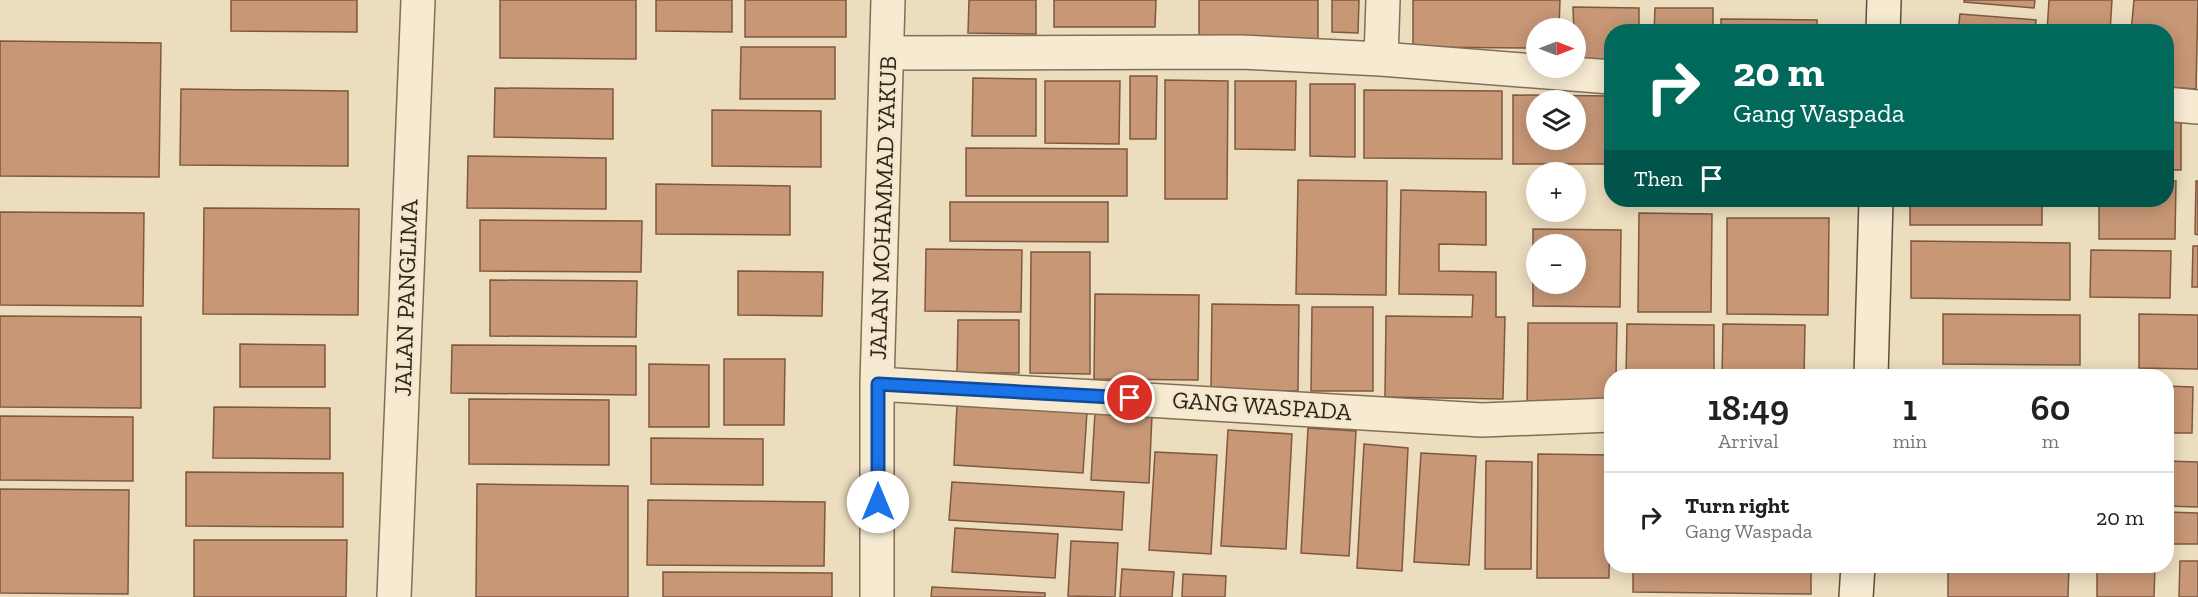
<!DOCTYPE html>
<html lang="en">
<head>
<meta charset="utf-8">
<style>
  :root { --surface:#fff; --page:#f6f6f6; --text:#202124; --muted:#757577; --line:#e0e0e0 }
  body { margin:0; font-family:"Zilla Slab",serif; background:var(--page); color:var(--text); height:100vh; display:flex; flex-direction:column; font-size:22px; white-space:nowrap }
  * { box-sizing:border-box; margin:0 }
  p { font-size:20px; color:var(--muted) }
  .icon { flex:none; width:33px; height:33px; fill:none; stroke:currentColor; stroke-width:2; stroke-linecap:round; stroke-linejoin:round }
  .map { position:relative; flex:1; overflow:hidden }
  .panel { position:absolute; left:1604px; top:369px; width:570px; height:204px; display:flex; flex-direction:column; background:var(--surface); border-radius:24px; box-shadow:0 3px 15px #0003 }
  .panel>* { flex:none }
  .guide { position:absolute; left:1604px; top:24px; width:570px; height:183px; border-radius:24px; box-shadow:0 3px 15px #0003; background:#00695c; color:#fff; overflow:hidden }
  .needle { width:39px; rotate:90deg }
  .controls { position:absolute; left:1526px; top:18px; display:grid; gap:12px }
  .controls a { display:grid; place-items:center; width:60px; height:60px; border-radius:50%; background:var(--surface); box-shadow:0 3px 15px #0003; font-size:30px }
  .pin { position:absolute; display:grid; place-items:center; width:51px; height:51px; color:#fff; margin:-26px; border:3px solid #fff; border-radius:50%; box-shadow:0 2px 6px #0007 }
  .me { position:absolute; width:66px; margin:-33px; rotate:0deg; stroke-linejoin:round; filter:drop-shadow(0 0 4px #0008) }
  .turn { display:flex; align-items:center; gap:21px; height:126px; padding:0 30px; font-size:27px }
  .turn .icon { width:78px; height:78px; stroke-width:2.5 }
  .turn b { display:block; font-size:42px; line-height:51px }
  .then { display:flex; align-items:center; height:57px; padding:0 30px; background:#0003; gap:12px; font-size:22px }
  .eta { display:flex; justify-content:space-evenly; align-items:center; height:102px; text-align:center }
  .eta b { font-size:36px; font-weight:600; line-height:42px }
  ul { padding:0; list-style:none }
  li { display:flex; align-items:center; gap:18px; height:90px; padding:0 30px; border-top:2px solid var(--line) }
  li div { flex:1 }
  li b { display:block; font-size:22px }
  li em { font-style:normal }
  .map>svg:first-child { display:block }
</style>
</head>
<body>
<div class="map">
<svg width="2198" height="597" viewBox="0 0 2198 597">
  <rect width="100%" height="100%" fill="#ebddbe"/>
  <path fill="#c79776" stroke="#7f583f" stroke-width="1.5" fill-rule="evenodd" d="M 231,0 L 357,0 L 357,32 L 231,31 Z
    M 500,0 L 636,0 L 636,59 L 500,58 Z
    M 656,0 L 732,0 L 732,32 L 656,31 Z
    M 745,0 L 846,0 L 846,37 L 745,37 Z
    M 969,0 L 1036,0 L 1036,34 L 968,33 Z
    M 1054,0 L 1156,0 L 1155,27 L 1054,27 Z
    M 1199,0 L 1318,0 L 1318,46 L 1199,45 Z
    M 1332,0 L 1359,0 L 1358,33 L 1332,32 Z
    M 1413,0 L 1560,0 L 1559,28 L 1536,28 L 1536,48 L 1413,47 Z
    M 1964,0 L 2035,0 L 2034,8 L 1964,2 Z
    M 2049,0 L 2112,0 L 2110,32 L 2047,32 Z
    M 2134,0 L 2198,0 L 2196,89 L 2166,87 L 2166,32 L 2131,32 Z
    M 1573,7 L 1639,8 L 1639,32 L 1611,32 L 1611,64 L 1575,64 Z
    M 1655,8 L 1713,8 L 1713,32 L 1654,32 Z
    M 1960,14 L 2036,20 L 2035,32 L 1958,32 Z
    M 1721,19 L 1817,20 L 1817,32 L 1721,32 Z
    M 0,41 L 161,43 L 159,177 L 0,176 Z
    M 741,47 L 835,47 L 835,99 L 740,99 Z
    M 1130,76 L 1157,76 L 1156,139 L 1130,139 Z
    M 973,78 L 1036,79 L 1036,136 L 972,136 Z
    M 1165,80 L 1228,81 L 1227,199 L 1165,199 Z
    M 1045,81 L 1120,81 L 1119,144 L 1045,143 Z
    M 1235,81 L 1296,81 L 1295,150 L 1235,149 Z
    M 1310,84 L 1355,84 L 1355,157 L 1310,156 Z
    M 495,88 L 613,89 L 613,139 L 494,137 Z
    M 181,89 L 348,91 L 348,166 L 180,165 Z
    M 1364,90 L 1502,91 L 1502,159 L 1364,158 Z
    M 1513,95 L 1611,96 L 1611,164 L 1513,164 ZM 1536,100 L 1575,100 L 1575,140 L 1536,140 Z
    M 712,110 L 821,111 L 821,167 L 712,166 Z
    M 2166,115 L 2181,115 L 2181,170 L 2166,170 Z
    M 966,148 L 1127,149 L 1127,196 L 966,196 Z
    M 468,156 L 606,158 L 606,209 L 467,208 Z
    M 1298,180 L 1387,181 L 1386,295 L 1296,294 Z
    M 2166,181 L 2176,181 L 2175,239 L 2099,239 L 2099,200 L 2166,200 Z
    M 2196,181 L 2198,181 L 2198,235 L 2195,234 Z
    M 656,184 L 790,186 L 790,235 L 656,234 Z
    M 1401,190 L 1486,192 L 1486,245 L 1439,244 L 1439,271 L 1496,272 L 1496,317 L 1505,317 L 1503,399 L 1385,397 L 1386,316 L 1472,317 L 1473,295 L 1399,294 Z
    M 1910,200 L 2042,200 L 2042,225 L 1910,225 Z
    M 950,202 L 1108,202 L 1108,242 L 950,241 Z
    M 204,208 L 359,209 L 358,315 L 203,314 Z
    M 0,212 L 144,213 L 143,306 L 0,305 Z
    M 1639,213 L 1712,214 L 1711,312 L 1638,312 Z
    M 1727,218 L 1829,218 L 1828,315 L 1727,314 Z
    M 480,220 L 642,221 L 641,272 L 480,271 Z
    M 1533,229 L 1621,230 L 1620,307 L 1533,306 ZM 1536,244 L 1575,244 L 1575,284 L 1536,284 Z
    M 1911,241 L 2070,243 L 2070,300 L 1911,298 Z
    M 2193,246 L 2198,246 L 2198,287 L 2192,287 Z
    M 926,249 L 1022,250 L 1021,312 L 925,311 Z
    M 2091,250 L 2171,251 L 2170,298 L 2090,297 Z
    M 1031,252 L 1090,252 L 1090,374 L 1030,373 Z
    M 738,271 L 823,272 L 822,316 L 738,315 Z
    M 490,280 L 637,281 L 636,337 L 490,336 Z
    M 1095,294 L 1199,295 L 1198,380 L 1094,379 Z
    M 1212,304 L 1299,305 L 1298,391 L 1211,390 Z
    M 1312,307 L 1373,307 L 1373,391 L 1311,391 Z
    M 1943,314 L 2080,315 L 2080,365 L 1943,364 Z
    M 2139,314 L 2198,315 L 2198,369 L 2139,368 Z
    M 0,316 L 141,317 L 141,408 L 0,407 Z
    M 958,320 L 1019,320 L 1019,373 L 957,373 Z
    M 1528,323 L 1617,323 L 1616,376 L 1611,376 L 1611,412 L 1527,411 Z
    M 1627,324 L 1714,325 L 1714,376 L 1626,376 Z
    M 1723,324 L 1805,325 L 1804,376 L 1722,376 Z
    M 240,344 L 325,345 L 325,387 L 240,387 Z
    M 452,345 L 636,346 L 636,395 L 451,393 Z
    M 724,359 L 785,359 L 784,425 L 724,425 Z
    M 649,364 L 709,365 L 709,427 L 649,427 Z
    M 2166,386 L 2193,387 L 2192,433 L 2166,433 Z
    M 469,399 L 609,400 L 609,465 L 469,464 Z
    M 957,404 L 1087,412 L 1083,473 L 954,465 Z
    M 214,407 L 330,408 L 330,459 L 213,458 Z
    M 1095,412 L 1152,415 L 1149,483 L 1091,480 Z
    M 0,416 L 133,417 L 133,481 L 0,480 Z
    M 1308,428 L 1356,431 L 1349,556 L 1301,553 Z
    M 1228,430 L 1292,434 L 1286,549 L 1221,546 Z
    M 651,438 L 763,439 L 763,485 L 651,484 Z
    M 1364,444 L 1408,448 L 1402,571 L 1357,568 Z
    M 1155,452 L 1217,455 L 1211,554 L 1149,550 Z
    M 1421,453 L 1476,456 L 1469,565 L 1414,562 Z
    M 1538,454 L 1611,455 L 1609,578 L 1537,578 Z
    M 1486,461 L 1532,462 L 1531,569 L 1485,569 Z
    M 2166,461 L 2198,462 L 2198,507 L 2166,506 Z
    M 186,472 L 343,473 L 343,527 L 186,526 Z
    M 952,482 L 1124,492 L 1122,530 L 949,520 Z
    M 477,484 L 628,486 L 628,597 L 476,597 Z
    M 0,489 L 129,490 L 128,594 L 0,593 Z
    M 648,500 L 825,502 L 824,566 L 647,565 Z
    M 2166,512 L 2198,513 L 2198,544 L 2166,544 Z
    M 955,528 L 1058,534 L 1055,578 L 952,572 Z
    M 194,540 L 347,540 L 346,597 L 194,597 Z
    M 1071,541 L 1118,543 L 1115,597 L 1068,596 Z
    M 2180,561 L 2198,561 L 2198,597 L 2179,597 Z
    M 1633,566 L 1811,566 L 1811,594 L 1633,592 Z
    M 1948,566 L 2069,566 L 2068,597 L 1948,597 Z
    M 2097,566 L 2155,566 L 2154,597 L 2097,597 Z
    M 1122,569 L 1174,572 L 1172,597 L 1120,597 Z
    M 663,572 L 832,573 L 832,597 L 663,597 Z
    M 1183,574 L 1226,576 L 1225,597 L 1182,597 Z
    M 932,587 L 1045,593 L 1045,597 L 931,597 Z"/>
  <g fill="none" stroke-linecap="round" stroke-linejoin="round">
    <defs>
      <path id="street" d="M 887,53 L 1241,52 L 1381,59 L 1383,0
        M 1381,59 L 1611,77
        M 2166,104 L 2198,107
        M 877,384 L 1482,420 L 1611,415
        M 394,597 L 418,0
        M 877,597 L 877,384 L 888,0"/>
      <path id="secondary" d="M 1883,32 L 1884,0
        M 1871,376 L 1876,200
        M 1856,597 L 1858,566"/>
    </defs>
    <use href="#street" stroke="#826e58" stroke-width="36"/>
    <use href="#secondary" stroke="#634f3c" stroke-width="36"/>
    <use href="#street" stroke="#f6ead1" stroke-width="33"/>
    <use href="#secondary" stroke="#f6ead1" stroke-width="33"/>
  </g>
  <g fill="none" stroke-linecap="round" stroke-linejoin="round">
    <defs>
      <path id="route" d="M 878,502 L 878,384 L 1130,398"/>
    </defs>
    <use href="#route" stroke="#114b97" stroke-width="15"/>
    <use href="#route" stroke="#1a73e8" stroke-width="10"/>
  </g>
  <g text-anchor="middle" stroke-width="5" stroke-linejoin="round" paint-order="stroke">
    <g font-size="24" fill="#32261c" stroke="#f3e7cd">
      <text transform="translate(883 208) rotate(-88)" y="8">JALAN MOHAMMAD YAKUB</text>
      <text transform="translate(406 298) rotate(-88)" y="8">JALAN PANGLIMA</text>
      <text transform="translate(1262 406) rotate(4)" y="8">GANG WASPADA</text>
    </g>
  </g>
</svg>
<div class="controls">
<a><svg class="needle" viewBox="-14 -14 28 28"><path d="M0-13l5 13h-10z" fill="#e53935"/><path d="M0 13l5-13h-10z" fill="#757577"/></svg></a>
<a><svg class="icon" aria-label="layers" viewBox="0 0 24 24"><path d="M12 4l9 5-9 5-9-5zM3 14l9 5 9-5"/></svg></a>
<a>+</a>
<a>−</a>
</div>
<div class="pin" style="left:1130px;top:398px;background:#d93025"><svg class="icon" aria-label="arrive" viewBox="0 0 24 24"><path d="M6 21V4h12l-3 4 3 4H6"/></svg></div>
<svg class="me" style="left:878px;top:502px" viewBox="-20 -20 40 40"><circle r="19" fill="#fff"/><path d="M0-13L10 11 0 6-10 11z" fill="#1a73e8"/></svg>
<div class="guide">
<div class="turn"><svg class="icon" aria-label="right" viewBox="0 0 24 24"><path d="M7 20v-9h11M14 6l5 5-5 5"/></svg><div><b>20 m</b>Gang Waspada</div></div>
<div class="then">Then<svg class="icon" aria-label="arrive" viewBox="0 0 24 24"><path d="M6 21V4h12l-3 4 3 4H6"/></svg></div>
</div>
<section class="panel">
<div class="eta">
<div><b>18:49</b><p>Arrival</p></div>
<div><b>1</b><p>min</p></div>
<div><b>60</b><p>m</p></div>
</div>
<ul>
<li><svg class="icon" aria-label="right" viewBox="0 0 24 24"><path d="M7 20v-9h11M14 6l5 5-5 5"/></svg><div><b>Turn right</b><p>Gang Waspada</p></div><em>20 m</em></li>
</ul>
</section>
</div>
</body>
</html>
